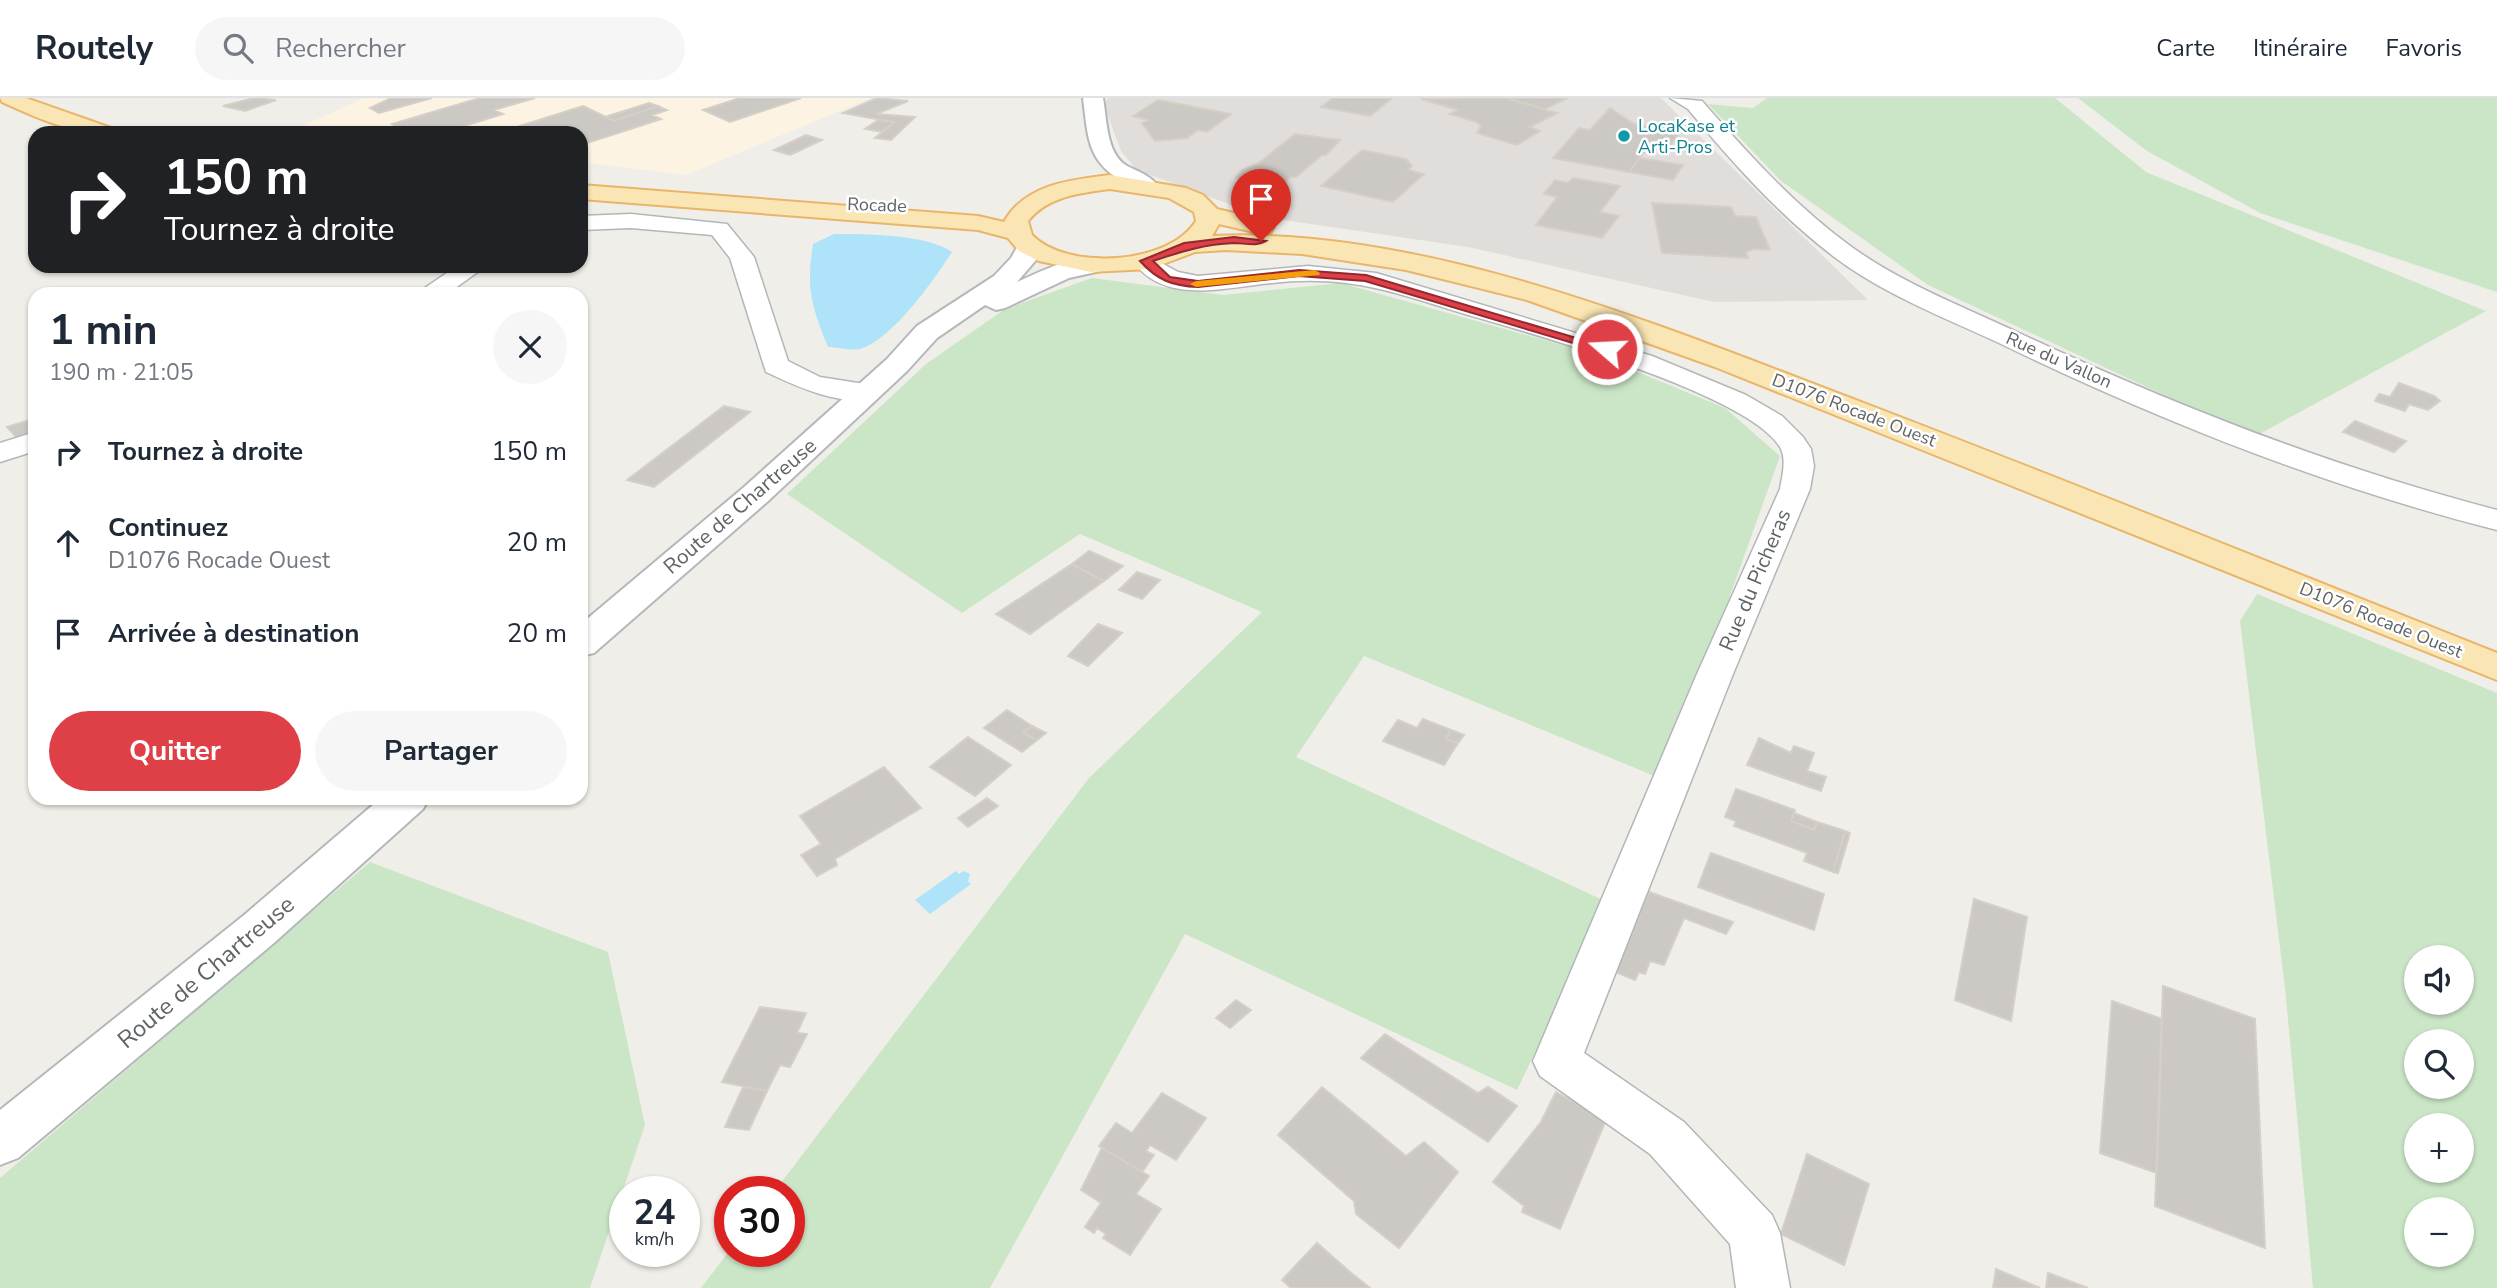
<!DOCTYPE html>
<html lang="fr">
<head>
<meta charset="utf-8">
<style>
  :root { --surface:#fff; --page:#f6f6f7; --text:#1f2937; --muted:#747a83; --line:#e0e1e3; --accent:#df3f47 }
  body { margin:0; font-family:"Nunito Sans",sans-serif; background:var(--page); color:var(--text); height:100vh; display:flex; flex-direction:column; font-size:26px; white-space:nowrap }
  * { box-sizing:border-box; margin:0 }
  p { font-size:23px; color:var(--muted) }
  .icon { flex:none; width:38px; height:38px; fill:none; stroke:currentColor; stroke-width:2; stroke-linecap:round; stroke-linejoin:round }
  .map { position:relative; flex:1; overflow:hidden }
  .details { position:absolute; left:28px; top:189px; width:560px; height:518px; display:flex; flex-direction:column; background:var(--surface); border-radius:21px; box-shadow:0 2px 5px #0004 }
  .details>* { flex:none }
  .guide { position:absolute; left:28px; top:28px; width:560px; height:147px; border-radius:21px; box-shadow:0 2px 5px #0004; background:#202124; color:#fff; overflow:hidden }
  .buttons { position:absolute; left:2404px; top:847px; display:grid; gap:14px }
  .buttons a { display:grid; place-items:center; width:70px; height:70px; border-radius:50%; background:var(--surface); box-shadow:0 2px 5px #0004; font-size:35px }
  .speed { position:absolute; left:609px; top:1078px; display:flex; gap:14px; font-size:35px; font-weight:700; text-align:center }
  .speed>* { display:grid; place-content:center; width:91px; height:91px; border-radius:50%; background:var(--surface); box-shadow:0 2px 5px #0004; line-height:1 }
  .speed small { font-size:18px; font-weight:400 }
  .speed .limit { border:10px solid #d22; background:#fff; color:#111 }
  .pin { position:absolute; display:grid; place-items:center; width:60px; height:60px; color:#fff; margin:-72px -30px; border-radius:50% 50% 50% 0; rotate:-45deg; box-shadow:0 0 7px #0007 }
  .pin .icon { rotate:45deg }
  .me { position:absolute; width:77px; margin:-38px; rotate:289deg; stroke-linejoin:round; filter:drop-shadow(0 0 5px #0008) }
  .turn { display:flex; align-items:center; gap:24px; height:147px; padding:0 21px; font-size:32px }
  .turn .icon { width:91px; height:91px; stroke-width:2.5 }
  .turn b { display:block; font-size:49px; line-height:60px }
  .round { display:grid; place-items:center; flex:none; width:74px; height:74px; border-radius:37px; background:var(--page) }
  .summary { display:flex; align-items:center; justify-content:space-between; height:119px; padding:0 21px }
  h1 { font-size:42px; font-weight:700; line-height:52px }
  .action { display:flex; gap:14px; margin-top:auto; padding:14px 21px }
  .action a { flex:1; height:80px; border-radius:42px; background:var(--accent); color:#fff; font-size:28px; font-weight:700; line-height:80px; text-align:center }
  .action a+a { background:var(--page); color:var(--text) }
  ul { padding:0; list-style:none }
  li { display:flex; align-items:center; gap:21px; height:91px; padding:0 21px }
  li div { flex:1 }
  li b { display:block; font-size:26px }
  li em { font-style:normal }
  header { display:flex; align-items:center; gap:42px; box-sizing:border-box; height:98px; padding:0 35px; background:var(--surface); border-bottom:2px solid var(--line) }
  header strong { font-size:33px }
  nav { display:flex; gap:38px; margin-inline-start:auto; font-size:24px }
  .search { width:490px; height:63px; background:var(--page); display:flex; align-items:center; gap:18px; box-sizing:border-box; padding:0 24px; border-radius:38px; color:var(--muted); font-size:26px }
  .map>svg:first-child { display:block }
</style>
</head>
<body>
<header>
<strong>Routely</strong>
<div class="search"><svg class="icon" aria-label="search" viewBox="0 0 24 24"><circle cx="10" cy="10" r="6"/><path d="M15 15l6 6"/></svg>Rechercher</div>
<nav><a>Carte</a><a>Itinéraire</a><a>Favoris</a></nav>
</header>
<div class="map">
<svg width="2497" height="1190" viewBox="0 0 2497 1190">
  <rect width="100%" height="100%" fill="#f0eee8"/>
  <path fill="#fcf3e2" d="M 364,0 L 871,0 L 686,77 L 581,64 L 581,35 L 338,35 L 298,30 Z"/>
  <path fill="#e0ddda" d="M 1108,0 L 1661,0 L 1868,202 L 1714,204 L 1468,149 L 1264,119 L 1137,72 L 1121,53 L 1104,7 Z"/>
  <path fill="#cbe6c7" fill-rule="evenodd" d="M 1767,0 L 2055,0 L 2146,74 L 2486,213 L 2254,339 L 1928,187 L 1781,83 L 1708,6 L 1753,10 Z
    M 2078,0 L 2497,0 L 2497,194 L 2260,115 L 2147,53 Z
    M 1092,180 L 1223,197 L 1341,185 L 1594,256 L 1725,310 L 1780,358 L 1664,682 L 1364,558 L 1296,659 L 1607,804 L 1517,992 L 1185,836 L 990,1190 L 701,1190 L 730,1152 L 789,1153 L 789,1094 L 774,1094 L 1089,680 L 1262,514 L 1080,436 L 962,515 L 787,396 L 926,266 L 1005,211 Z
    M 2257,496 L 2497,595 L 2497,1190 L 2313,1190 L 2285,890 L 2240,523 ZM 2417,859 L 2462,859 L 2462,905 L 2417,905 ZM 2417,943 L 2462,943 L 2462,989 L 2417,989 ZM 2417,1027 L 2462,1027 L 2462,1073 L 2417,1073 ZM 2462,1111 L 2462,1157 L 2417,1157 L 2417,1111 Z
    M 370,764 L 608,854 L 645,1027 L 590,1190 L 0,1190 L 0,1080 Z"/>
  <path fill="#afe3fa" d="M 834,136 C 866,136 926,136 952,154 C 934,182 892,242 860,251 C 851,253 837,249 828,249 C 811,206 806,191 813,146 Z
    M 956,773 L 959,776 L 964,773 L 970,776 L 968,783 L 971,786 L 930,816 L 915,802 Z"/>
  <path fill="#ccc9c5" stroke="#d5cfc7" stroke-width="2" d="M 254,0 L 276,2 L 245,13 L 223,8 Z
    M 391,0 L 432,0 L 379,15 L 370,10 Z
    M 480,0 L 535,0 L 494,12 L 503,16 L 441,35 L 408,35 L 392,26 Z
    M 740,0 L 801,0 L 730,24 L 703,12 Z
    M 877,0 L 908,3 L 876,16 L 915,19 L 891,42 L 875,40 L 894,24 L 843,15 Z
    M 1333,0 L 1392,0 L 1370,18 L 1321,9 Z
    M 1506,0 L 1567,0 L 1545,11 Z
    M 1506,0 L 1557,15 L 1530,29 L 1540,33 L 1517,47 L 1477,35 L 1481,28 L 1476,24 L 1450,16 L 1458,12 L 1421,1 Z
    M 1158,2 L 1226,15 L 1231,16 L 1207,34 L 1198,32 L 1187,40 L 1155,43 L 1142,25 L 1148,22 L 1133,18 Z
    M 649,5 L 658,8 L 614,23 L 605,19 Z
    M 583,8 L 614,23 L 658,8 L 667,12 L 652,17 L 661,21 L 584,46 L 581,45 L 581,35 L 535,35 L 520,28 Z
    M 1610,10 L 1634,26 L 1681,33 L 1671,46 L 1652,43 L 1629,74 L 1553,60 L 1579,30 L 1590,32 Z
    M 878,22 L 894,24 L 883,34 L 865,31 Z
    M 1295,36 L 1340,42 L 1326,57 L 1322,57 L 1296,79 L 1290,79 L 1282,87 L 1236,80 L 1242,72 L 1259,65 Z
    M 806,37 L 822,42 L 790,57 L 774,52 Z
    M 1362,52 L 1406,61 L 1412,68 L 1408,72 L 1424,76 L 1393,104 L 1321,88 Z
    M 1640,60 L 1683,67 L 1673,82 L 1629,74 Z
    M 1573,80 L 1620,88 L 1600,114 L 1619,118 L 1602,140 L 1536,127 L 1557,99 L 1544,96 L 1555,82 L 1568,85 Z
    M 1652,105 L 1731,109 L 1735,118 L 1756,119 L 1770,152 L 1754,151 L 1746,154 L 1748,160 L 1662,155 Z
    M 2399,285 L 2434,298 L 2440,303 L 2428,312 L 2409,306 L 2405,313 L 2375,303 L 2379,296 L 2390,299 Z
    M 724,308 L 750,314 L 654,389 L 627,382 Z
    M 33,321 L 35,336 L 19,342 L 7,329 Z
    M 2355,323 L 2406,343 L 2394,354 L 2343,334 Z
    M 1089,453 L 1123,468 L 1104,483 L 1072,466 Z
    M 1072,466 L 1104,483 L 1030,536 L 996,516 Z
    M 1137,474 L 1160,482 L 1142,501 L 1119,492 Z
    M 1098,526 L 1122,535 L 1088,568 L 1068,558 Z
    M 1007,612 L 1032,628 L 1023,635 L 1037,642 L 1022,654 L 984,630 Z
    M 1423,621 L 1451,632 L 1446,641 L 1458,645 L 1444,667 L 1383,643 L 1398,622 L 1417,630 Z
    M 1032,628 L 1046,635 L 1037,642 L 1023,635 Z
    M 1451,632 L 1464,637 L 1458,645 L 1446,641 Z
    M 968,639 L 1011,667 L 975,698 L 930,669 Z
    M 1759,640 L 1791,655 L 1794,648 L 1814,655 L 1807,673 L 1826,679 L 1821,693 L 1747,667 Z
    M 884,669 L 921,710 L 835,761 L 837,767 L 817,778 L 801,757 L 821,746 L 800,718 Z
    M 1736,691 L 1795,712 L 1791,723 L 1814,732 L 1817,724 L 1845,733 L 1833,774 L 1804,763 L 1807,755 L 1734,728 L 1736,723 L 1725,719 Z
    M 987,700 L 998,708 L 968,729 L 958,720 Z
    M 1794,715 L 1817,724 L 1814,732 L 1791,723 Z
    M 1845,733 L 1850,735 L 1838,775 L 1833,774 Z
    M 1711,755 L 1824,796 L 1814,832 L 1698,789 Z
    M 1649,794 L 1733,824 L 1726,836 L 1684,820 L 1664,867 L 1650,863 L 1645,876 L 1639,874 L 1635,882 L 1615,874 Z
    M 1974,801 L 2027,819 L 2011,923 L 1955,902 Z
    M 2163,888 L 2255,921 L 2265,1150 L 2155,1108 Z
    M 1236,902 L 1251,912 L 1230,930 L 1216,920 Z
    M 2112,903 L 2162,921 L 2157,1075 L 2100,1055 Z
    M 760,909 L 806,915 L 797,935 L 807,936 L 790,969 L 780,967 L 767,993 L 722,984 Z
    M 1385,936 L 1478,995 L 1488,989 L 1517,1008 L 1488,1044 L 1361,960 Z
    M 743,989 L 767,993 L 749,1032 L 725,1029 Z
    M 1322,989 L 1406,1058 L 1424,1044 L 1458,1074 L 1399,1150 L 1356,1116 L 1354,1103 L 1278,1037 Z
    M 1556,994 L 1606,1022 L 1560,1131 L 1522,1114 L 1524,1108 L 1493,1084 L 1541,1024 Z
    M 1162,995 L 1206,1020 L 1176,1062 L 1150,1047 L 1146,1053 L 1154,1057 L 1142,1074 L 1099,1048 L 1116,1025 L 1132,1035 Z
    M 1102,1050 L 1149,1078 L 1136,1096 L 1161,1111 L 1130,1157 L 1103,1140 L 1106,1136 L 1097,1130 L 1094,1135 L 1085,1129 L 1101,1105 L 1081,1092 Z
    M 1807,1056 L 1869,1086 L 1844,1167 L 1781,1136 Z
    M 1317,1145 L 1350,1174 L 1370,1190 L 1291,1190 L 1282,1182 Z
    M 1996,1171 L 2040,1190 L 1993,1190 Z
    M 2048,1175 L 2088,1190 L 2046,1190 Z"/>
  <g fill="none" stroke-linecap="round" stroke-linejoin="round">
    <defs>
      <path id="minor" d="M 1670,0 L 1702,3 C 1748,56 1796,109 1853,150 C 1904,186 1961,208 2017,234 C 2173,307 2331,369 2497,412 L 2497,432 C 2323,388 2158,322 1997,244 C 1941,218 1883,196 1833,158 C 1778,116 1732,64 1688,11 Z
        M 631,116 L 727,126 L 754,159 L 788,263 L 820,279 L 877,288 L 881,294 L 877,300 C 841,309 798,289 766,274 L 730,160 L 712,137 L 631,130 L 581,132 L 581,118 Z
        M 1145,156 L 1178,174 L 1198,178 L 1308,168 L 1376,175 L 1652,258 L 1746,297 L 1782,318 L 1803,339 L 1811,351 L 1814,368 L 1810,391 L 1733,576 L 1584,955 L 1684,1024 L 1772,1117 L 1780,1135 L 1790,1190 L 1736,1190 L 1730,1146 L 1650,1056 L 1540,978 L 1533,963 L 1697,576 L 1780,391 C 1782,379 1787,361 1780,349 C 1747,295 1530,235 1465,216 C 1425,204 1387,190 1346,185 C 1322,182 1297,182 1272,185 C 1227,189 1164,208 1133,163 L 1136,158 Z
        M 457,168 L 486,168 L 447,196 L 416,196 Z
        M 35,334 L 35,353 L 0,364 L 0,345 Z"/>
      <path id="secondary" d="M 1083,0 L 1103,0 C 1107,21 1106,56 1127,68 C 1137,73 1149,77 1156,86 L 1152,91 C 1141,94 1135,91 1126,85 C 1087,65 1088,40 1083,0 Z
        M 1029,141 L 1038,144 L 1042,149 L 1036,162 L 1017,184 C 1043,173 1077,154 1105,162 L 1109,167 L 1105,172 L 1069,180 L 1005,210 L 996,212 L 985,207 L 937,240 L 907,273 L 767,404 L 594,555 L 581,558 L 581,526 L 743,390 L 887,261 L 917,228 L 994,178 L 1011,160 L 1020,144 Z
        M 381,700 L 429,700 L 423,711 L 275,844 L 18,1060 L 0,1067 L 0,1012 L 243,818 Z"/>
      <path id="primary" d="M 0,0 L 26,0 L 111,30 L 114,35 C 69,35 42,22 2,4 Z
        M 1110,77 L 1186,90 L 1203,97 L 1217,111 L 1271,124 L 1274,129 L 1271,134 L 1262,136 L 1219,126 L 1212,138 C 1424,128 1660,228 1856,302 C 2070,384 2283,470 2497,555 L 2497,582 L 1715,269 L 1527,202 L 1406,172 L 1302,156 L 1226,152 L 1195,154 L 1150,171 L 1091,174 L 1039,163 L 1019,153 L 1008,140 L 978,132 L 581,101 L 581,87 L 978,118 L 1004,124 C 1025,86 1071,82 1110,77 ZM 1110,91 L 1169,100 L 1194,114 L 1196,123 C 1169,167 1067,173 1032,137 L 1028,123 C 1048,98 1080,95 1110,91 Z"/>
    </defs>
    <use href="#minor" stroke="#b3b6b9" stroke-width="3"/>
    <use href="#secondary" stroke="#b4b8bb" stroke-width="4"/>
    <use href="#primary" stroke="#e9b568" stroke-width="4"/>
    <use href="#minor" fill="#fff" fill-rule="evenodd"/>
    <use href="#secondary" fill="#fff" fill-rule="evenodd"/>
    <use href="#primary" fill="#fae6b4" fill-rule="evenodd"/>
  </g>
  <path fill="#df3f47" stroke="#91292e" stroke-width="2" d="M 1234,139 L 1266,143 C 1257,149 1244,145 1234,145 C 1205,146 1180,154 1153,163 L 1170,179 L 1198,183 L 1299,172 L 1366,177 L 1613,251 L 1603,254 L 1365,183 L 1299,178 L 1198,189 C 1172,188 1157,182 1140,163 L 1184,145 Z"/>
  <path fill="#f59e0b" d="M 1315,172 L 1320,175 L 1319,177 L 1196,189 L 1190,186 L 1196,183 Z"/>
  <circle fill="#0f9aa8" stroke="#fff" stroke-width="2.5" cx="1624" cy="38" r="7"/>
  <g text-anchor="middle" stroke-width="5" stroke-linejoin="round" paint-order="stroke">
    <g font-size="18" fill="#0d838f" stroke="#fff" text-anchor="start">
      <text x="1638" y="34">LocaKase et<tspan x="1638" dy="21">Arti-Pros</tspan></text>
    </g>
    <g font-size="18" fill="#5f6467" stroke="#fff">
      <text transform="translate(877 107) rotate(2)" y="6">Rocade</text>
      <text transform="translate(2059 262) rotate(24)" y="6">Rue du Vallon</text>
      <text transform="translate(1854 312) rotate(21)" y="6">D1076 Rocade Ouest</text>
      <text transform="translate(2381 522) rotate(22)" y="6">D1076 Rocade Ouest</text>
    </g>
    <g font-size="21" fill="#5f6467" stroke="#fff">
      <text transform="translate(740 408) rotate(-41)" y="7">Route de Chartreuse</text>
      <text transform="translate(1755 482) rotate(-67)" y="7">Rue du Picheras</text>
    </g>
    <g font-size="24" fill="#5f6467" stroke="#fff">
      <text transform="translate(206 874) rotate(-40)" y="8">Route de Chartreuse</text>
    </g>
  </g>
</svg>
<div class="buttons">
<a><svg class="icon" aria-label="sound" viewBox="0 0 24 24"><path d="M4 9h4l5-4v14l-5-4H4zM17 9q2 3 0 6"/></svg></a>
<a><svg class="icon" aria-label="search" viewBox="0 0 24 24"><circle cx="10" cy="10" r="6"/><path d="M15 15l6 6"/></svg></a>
<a>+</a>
<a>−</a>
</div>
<div class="speed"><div>24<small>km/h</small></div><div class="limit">30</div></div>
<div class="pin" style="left:1261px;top:143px;background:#d93025"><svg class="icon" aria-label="arrive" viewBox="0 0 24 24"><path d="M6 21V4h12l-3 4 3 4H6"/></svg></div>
<svg class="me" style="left:1607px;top:251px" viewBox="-20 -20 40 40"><circle r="17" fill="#df3f47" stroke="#fff" stroke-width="3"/><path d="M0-11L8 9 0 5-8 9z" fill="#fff"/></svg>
<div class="guide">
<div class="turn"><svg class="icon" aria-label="right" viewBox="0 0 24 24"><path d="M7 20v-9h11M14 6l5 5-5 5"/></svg><div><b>150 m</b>Tournez à droite</div></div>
</div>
<section class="details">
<div class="summary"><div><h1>1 min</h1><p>190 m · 21:05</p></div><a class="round"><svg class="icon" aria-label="close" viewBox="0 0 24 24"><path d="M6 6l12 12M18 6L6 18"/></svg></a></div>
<ul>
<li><svg class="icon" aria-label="right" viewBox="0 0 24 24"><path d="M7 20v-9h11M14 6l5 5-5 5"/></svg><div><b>Tournez à droite</b></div><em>150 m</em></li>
<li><svg class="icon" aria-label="ahead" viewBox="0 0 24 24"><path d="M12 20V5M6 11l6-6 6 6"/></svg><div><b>Continuez</b><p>D1076 Rocade Ouest</p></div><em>20 m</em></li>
<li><svg class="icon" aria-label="arrive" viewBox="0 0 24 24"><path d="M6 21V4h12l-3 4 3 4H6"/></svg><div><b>Arrivée à destination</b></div><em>20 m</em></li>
</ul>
<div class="action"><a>Quitter</a><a>Partager</a></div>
</section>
</div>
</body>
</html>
